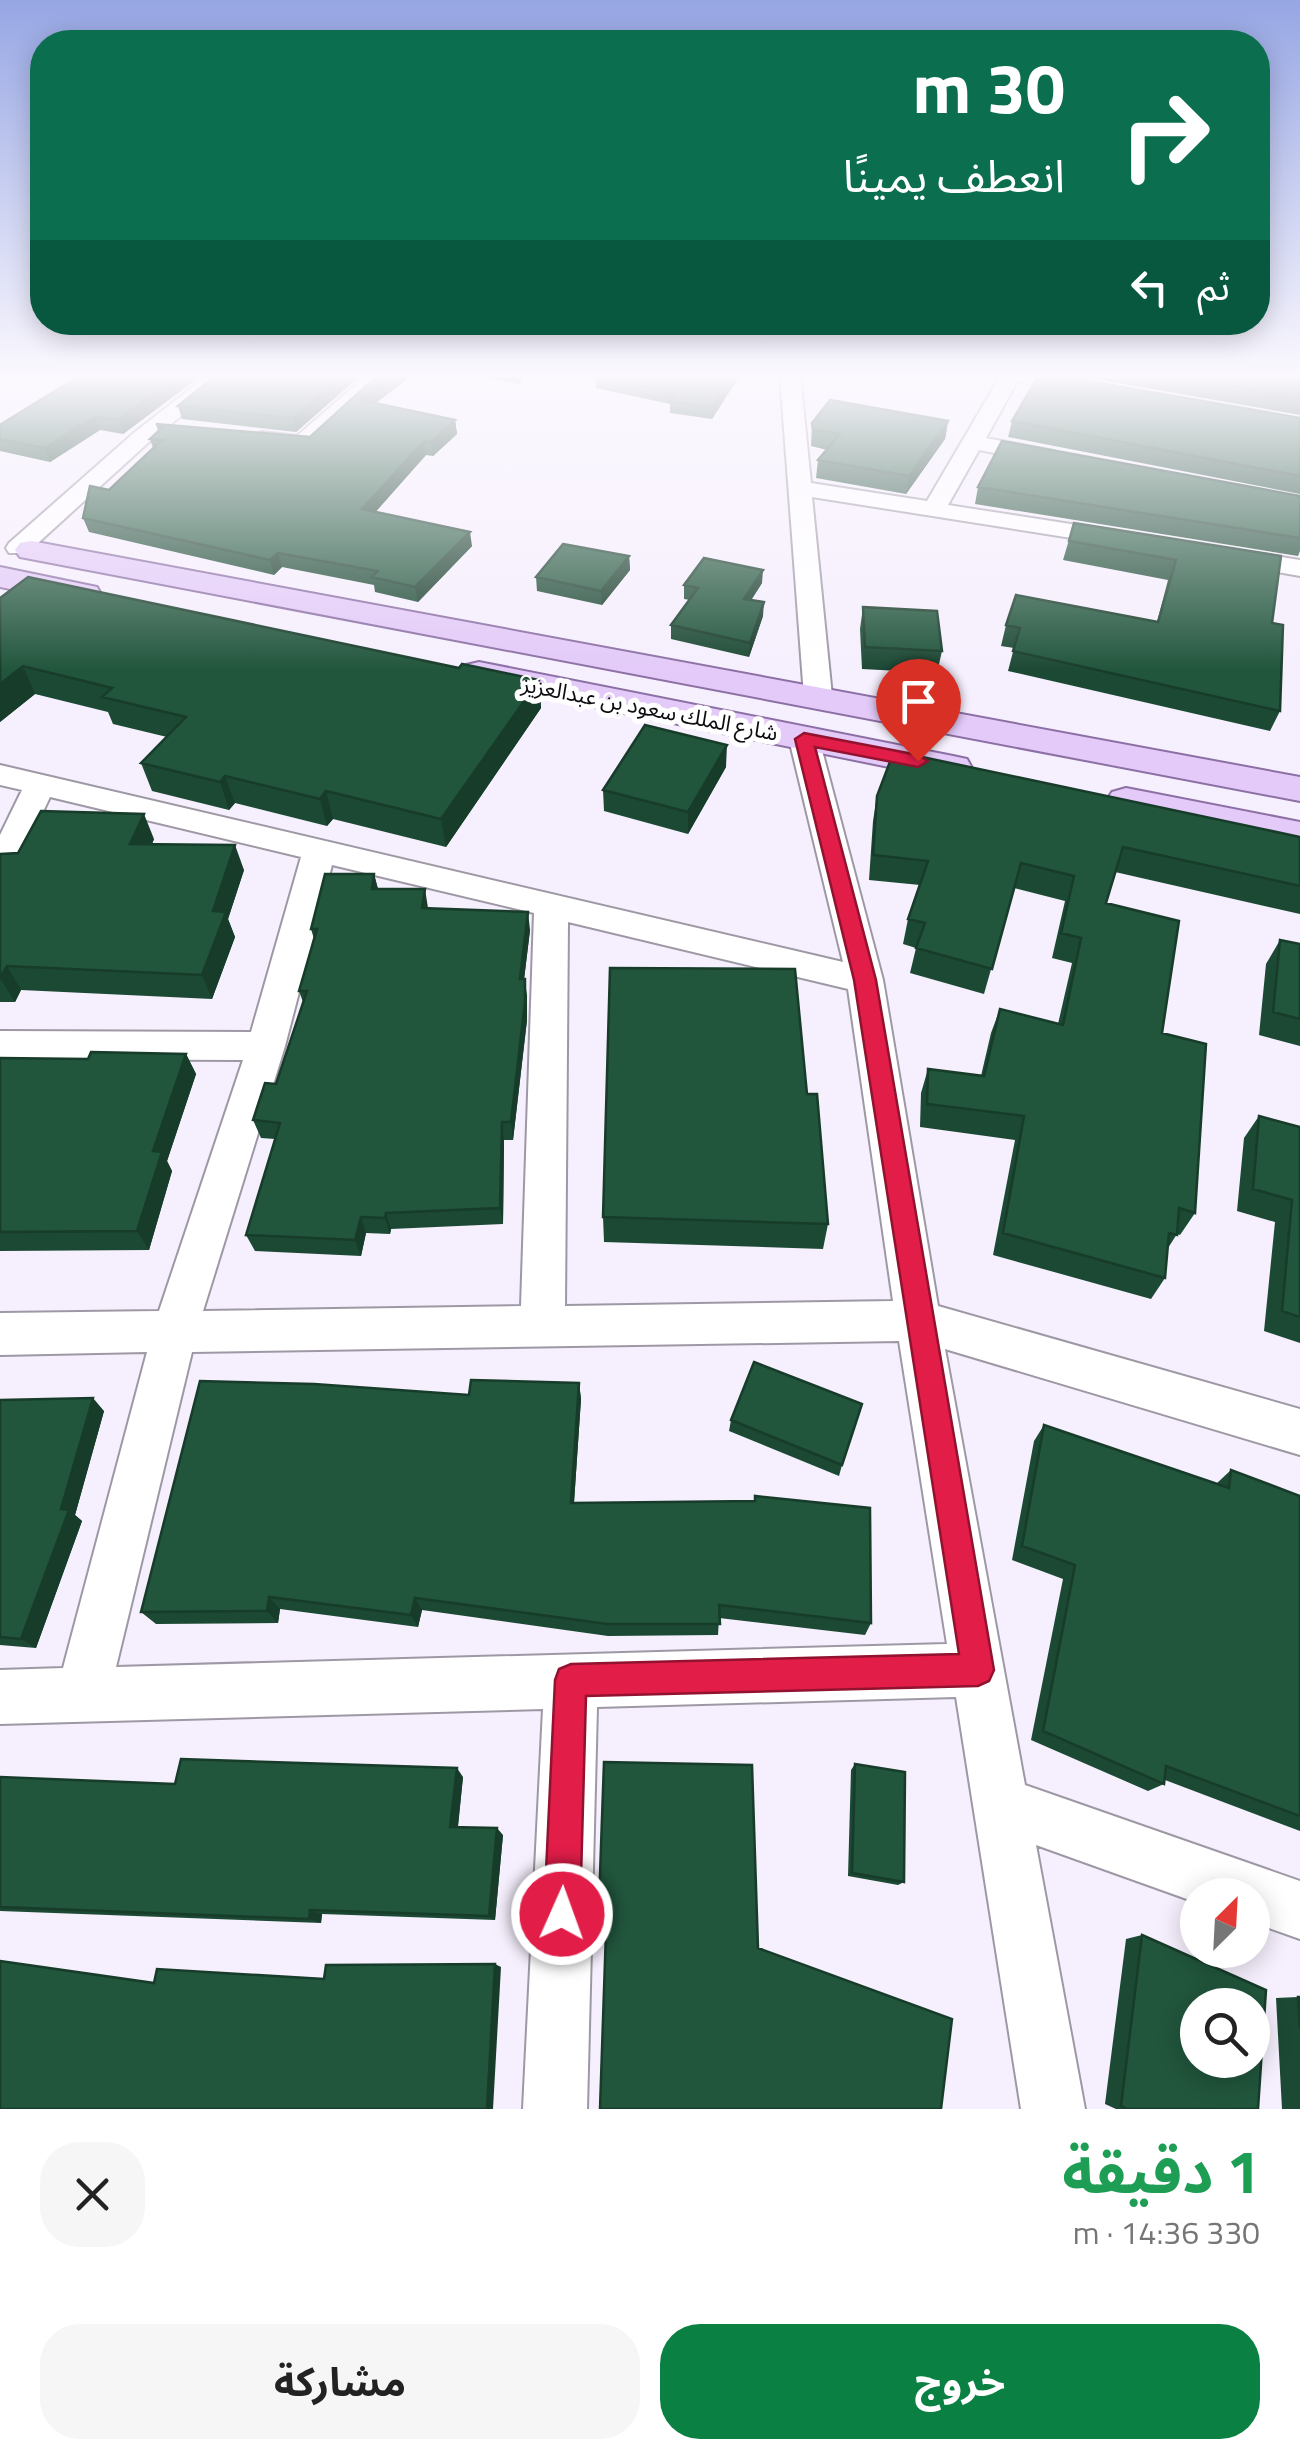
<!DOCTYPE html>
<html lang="ar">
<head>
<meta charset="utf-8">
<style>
  :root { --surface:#fff; --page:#f6f6f6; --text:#222; --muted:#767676; --accent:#0b8043 }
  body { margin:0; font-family:"Titillium Web","Noto Sans Arabic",sans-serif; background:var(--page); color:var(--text); direction:rtl; height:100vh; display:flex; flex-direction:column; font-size:38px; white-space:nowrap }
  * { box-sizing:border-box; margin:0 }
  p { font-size:32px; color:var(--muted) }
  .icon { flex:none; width:55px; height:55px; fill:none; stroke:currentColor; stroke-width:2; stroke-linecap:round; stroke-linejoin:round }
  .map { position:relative; height:2109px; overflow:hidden; direction:ltr }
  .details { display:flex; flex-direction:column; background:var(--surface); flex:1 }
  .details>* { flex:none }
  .hud { position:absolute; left:30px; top:30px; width:1240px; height:305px; border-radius:40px; box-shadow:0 5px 25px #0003; direction:rtl; background:#0b6e4f; color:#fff; overflow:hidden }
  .needle { width:65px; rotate:24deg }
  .fabs { position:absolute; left:1180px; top:1878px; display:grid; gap:20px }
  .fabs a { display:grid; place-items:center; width:90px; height:90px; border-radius:50%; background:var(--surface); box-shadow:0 5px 25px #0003; font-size:50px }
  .pin { position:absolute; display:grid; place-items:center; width:85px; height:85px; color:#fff; margin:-102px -42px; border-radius:50% 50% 50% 0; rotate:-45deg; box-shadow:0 0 10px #0007 }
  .pin .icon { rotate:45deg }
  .me { position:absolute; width:110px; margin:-55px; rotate:2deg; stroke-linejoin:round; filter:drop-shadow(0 0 8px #0008) }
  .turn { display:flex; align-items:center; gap:35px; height:210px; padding:0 40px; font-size:45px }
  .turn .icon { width:130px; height:130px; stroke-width:2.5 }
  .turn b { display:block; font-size:70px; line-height:85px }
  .then { display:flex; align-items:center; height:95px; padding:0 40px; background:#0003; gap:20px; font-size:38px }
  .round { display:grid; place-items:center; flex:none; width:105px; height:105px; border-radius:40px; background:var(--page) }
  .headline { display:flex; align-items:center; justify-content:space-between; height:170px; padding:0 40px }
  h1 { font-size:60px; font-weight:700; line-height:75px; color:#1e9e55 }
  .primary-button { display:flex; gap:20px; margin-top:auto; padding:20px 40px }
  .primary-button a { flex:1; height:115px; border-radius:40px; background:var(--accent); color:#fff; font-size:40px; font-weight:700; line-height:115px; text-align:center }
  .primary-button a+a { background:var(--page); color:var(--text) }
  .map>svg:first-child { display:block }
</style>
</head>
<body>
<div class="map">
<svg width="1300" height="2109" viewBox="0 0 1300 2109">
  <rect width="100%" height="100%" fill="#f6effd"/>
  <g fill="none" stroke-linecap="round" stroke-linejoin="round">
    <defs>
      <path id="minor" d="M 208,375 L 232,375 L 150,441 L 27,553 L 9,553 L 6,548 L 9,543 L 135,432 Z
        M 367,375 L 390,375 L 310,448 L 262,446 L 251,439 L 262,432 L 297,436 Z
        M 780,375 L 800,375 L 811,483 L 927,501 L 1001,375 L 1050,375 L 1092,384 L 1095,388 L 1092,392 L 1085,394 L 1017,382 L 986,438 L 1054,451 L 1057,456 L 1046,463 L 979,450 L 948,505 L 1122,532 L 1134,539 L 1122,546 L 812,497 L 832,696 L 828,702 L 808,702 L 804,696 Z
        M 1230,549 L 1300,560 L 1300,576 L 1221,562 L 1217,557 L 1221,552 Z
        M 804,730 L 814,733 L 819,739 L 883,980 L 938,1306 L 1300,1409 L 1300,1455 L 945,1349 L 1025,1785 L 1300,1881 L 1300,1939 L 1252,1922 L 1252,1895 L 1198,1895 L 1198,1903 L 1036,1845 L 1085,2109 L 1021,2109 L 956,1697 L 597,1707 L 587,2109 L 523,2109 L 543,1709 L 0,1724 L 0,1670 L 63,1668 L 147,1352 L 0,1355 L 0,1313 L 159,1311 L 243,1060 L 0,1059 L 0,1031 L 251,1032 L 301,857 L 50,797 L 16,869 L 12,877 L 0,880 L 0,835 L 22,790 L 0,785 L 0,765 L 843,962 L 789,739 L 794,733 ZM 332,865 L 534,913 L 521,1306 L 203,1311 L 285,1046 ZM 568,922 L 848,989 L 893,1301 L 565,1306 ZM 899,1341 L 947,1644 L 116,1667 L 192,1352 Z"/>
      <path id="major" d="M 31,541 L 1300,777 L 1300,801 L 20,557 L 15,550 L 20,543 Z
        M 0,567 L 97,587 L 101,594 L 97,601 L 85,604 L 0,587 Z
        M 479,662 L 953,756 L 967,759 L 972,768 L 967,777 L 953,780 L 466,681 L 461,673 L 466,665 Z
        M 1126,788 L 1300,822 L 1300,848 L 1112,810 L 1106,801 L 1112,792 Z"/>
    </defs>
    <use href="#minor" stroke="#9e98a4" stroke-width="4"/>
    <use href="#major" stroke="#8c70a5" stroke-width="4"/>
    <use href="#minor" fill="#fff" fill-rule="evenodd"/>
    <use href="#major" fill="#e3caf8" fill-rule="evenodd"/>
  </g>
  <path fill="#1c4934" d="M 202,375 L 123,434 L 100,430 L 50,462 L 0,451 L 0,425 Z
    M 361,375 L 296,432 L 182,419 L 178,406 Z
    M 378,375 L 412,375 L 376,403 L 455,420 L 457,434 L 433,456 L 426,455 L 375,512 L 472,546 L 418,602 L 375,592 L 374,585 L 282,567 L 274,575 L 89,532 L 83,518 L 109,490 L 153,448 L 150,439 L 158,431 L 156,424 L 310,437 Z
    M 468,375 L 524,375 L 520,384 Z
    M 740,375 L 712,419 L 670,413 L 670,404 L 596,388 L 595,376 Z
    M 1072,375 L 1300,375 L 1300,415 Z
    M 1300,418 L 1300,494 L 1008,437 L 1012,421 Z
    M 948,421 L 945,439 L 906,494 L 816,478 L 818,460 L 827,450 L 811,446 L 812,423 Z
    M 978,487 L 1300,496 L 1300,551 L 1298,556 L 975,504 Z
    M 1074,523 L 1281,556 L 1272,623 L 1280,711 L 1270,731 L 1008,671 L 1014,648 L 1001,646 L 1006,625 L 1157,622 L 1168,580 L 1063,560 Z
    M 629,556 L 630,570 L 602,605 L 537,591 L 536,577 Z
    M 762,583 L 751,600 L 763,616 L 749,657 L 671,639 L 671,625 L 690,600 L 684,599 L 684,585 Z
    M 0,598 L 539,680 L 541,708 L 446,847 L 333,819 L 327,826 L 235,803 L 229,810 L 152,791 L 141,763 L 167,737 L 113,724 L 108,712 L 35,694 L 0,722 Z
    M 863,607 L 942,651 L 937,673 L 862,669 L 860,629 Z
    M 726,767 L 688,834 L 604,811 L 603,790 Z
    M 877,796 L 1300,837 L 1300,914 L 1115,872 L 1106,903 L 1162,1033 L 1195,1213 L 1180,1235 L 1177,1234 L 1168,1248 L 1165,1278 L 1151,1299 L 993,1255 L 1015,1140 L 920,1127 L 921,1093 L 928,1069 L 981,1076 L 991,1033 L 1000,1009 L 1058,1024 L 1072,963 L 1052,958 L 1065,901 L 1014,888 L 984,994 L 910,973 L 916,948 L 903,944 L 908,919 L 920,885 L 869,880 L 873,821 Z
    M 154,839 L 152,844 L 244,870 L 228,919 L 235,937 L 212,999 L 21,990 L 15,1002 L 0,1002 L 0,854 Z
    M 374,874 L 378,889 L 428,908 L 530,930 L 524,979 L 527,997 L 527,1020 L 513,1140 L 504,1140 L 503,1224 L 391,1229 L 390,1234 L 366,1233 L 361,1256 L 255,1251 L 246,1235 L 275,1139 L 261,1138 L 253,1120 L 276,1084 L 303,1002 L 299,991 L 314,939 L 311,929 Z
    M 1280,940 L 1300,944 L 1300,1046 L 1259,1035 L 1266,964 Z
    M 186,1054 L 196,1074 L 167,1161 L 172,1171 L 149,1250 L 0,1251 L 0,1058 L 88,1059 Z
    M 807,1094 L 828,1224 L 823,1249 L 604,1242 L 603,1217 Z
    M 1259,1116 L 1300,1127 L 1300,1343 L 1264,1331 L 1275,1222 L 1237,1211 L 1244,1138 Z
    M 579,1383 L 581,1399 L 574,1503 L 871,1623 L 865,1635 L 719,1618 L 718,1635 L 608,1636 L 422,1610 L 418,1627 L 280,1609 L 278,1623 L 156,1624 L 141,1612 L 469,1395 Z
    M 0,1400 L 104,1411 L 75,1515 L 82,1521 L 36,1648 L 0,1645 Z
    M 731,1420 L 842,1465 L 839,1476 L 729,1431 Z
    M 1044,1425 L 1216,1484 L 1231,1470 L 1300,1496 L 1300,1831 L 1165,1780 L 1164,1784 L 1148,1791 L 1031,1740 L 1063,1579 L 1012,1560 L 1034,1441 Z
    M 855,1764 L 904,1882 L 898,1885 L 848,1876 L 851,1770 Z
    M 0,1777 L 175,1784 L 463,1777 L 458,1827 L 503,1835 L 495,1920 L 322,1914 L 321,1923 L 0,1911 Z
    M 1142,1935 L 1258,2109 L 1116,2109 L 1105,2104 L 1126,1939 Z
    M 1298,1997 L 1300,1997 L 1300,2109 L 1282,2109 L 1276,1998 Z"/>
  <path fill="#173c2a" d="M 180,375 L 202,375 L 123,434 L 118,420 Z
    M 343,375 L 361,375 L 296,432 L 293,418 Z
    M 392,375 L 412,375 L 363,413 L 360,400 Z
    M 733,375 L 740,375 L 712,419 L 712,407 Z
    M 95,416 L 100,430 L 50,462 L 45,448 Z
    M 455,420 L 457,434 L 433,456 L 431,442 Z
    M 948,421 L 945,439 L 906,494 L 909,476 Z
    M 424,441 L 426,455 L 365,524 L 362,509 Z
    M 470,532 L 472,546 L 418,602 L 415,587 Z
    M 278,553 L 282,567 L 274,575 L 270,560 Z
    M 629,556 L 630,570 L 602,605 L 601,591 Z
    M 763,570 L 762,583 L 743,613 L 744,599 Z
    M 764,602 L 763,616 L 749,657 L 750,643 Z
    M 23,666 L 35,694 L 0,722 L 0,684 Z
    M 539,680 L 541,708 L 446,847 L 441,819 Z
    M 727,745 L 726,767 L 688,834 L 688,812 Z
    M 225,776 L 235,803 L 229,810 L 220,782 Z
    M 326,791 L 333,819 L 327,826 L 320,799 Z
    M 144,814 L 154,839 L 141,869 L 130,844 Z
    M 235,845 L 244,870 L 228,919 L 235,937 L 212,999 L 202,975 L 213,911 Z
    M 374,874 L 379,893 L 372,889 Z
    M 425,889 L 428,908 L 425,927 L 422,908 Z
    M 528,912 L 530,930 L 522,997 L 520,979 Z
    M 7,966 L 21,990 L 15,1002 L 0,978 Z
    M 525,979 L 527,997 L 527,1020 L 513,1140 L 511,1122 Z
    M 186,1054 L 196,1074 L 167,1161 L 172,1171 L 149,1250 L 137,1231 L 153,1151 Z
    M 502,1122 L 504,1140 L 503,1224 L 500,1208 Z
    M 386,1213 L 391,1229 L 390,1234 L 385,1218 Z
    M 361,1217 L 366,1233 L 361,1256 L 355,1240 Z
    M 579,1383 L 581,1399 L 573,1517 L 571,1503 Z
    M 93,1398 L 104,1411 L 75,1515 L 82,1521 L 36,1648 L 21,1639 Z
    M 269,1597 L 280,1609 L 278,1623 L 267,1611 Z
    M 415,1598 L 422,1610 L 418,1627 L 411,1615 Z
    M 457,1768 L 463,1777 L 457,1834 L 450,1827 Z
    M 497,1828 L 503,1835 L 495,1920 L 489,1916 Z
    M 310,1910 L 322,1914 L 321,1923 L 309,1919 Z
    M 495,1964 L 501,1967 L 493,2109 L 487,2109 Z"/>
  <path fill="#21553c" stroke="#173c2a" stroke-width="2.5" fill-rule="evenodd" d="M 81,375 L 180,375 L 118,420 L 95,416 L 45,448 L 0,439 L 0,425 Z
    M 216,375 L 343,375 L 293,418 L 178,406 Z
    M 378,375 L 392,375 L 360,400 L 455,420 L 431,442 L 424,441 L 362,509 L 470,532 L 415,587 L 372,577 L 378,571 L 278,553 L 270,560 L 83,518 L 90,486 L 109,490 L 162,440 L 150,439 L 163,427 L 156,424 L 310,437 Z
    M 733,375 L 712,407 L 670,401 L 676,394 L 595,376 Z
    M 1039,375 L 1053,375 L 1300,418 L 1300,476 L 1012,421 Z
    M 1169,375 L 1300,375 L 1300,398 Z
    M 830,400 L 948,421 L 909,476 L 818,460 L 840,434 L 813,429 L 812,423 Z
    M 1002,441 L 1300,496 L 1300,538 L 978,487 Z
    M 1074,523 L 1281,556 L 1272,623 L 1283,625 L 1280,711 L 1013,651 L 1020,628 L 1006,625 L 1016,595 L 1158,622 L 1176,560 L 1069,541 Z
    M 563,544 L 629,556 L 601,591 L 536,577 Z
    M 704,558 L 763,570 L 744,599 L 764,602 L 750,643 L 671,625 L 698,588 L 684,585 Z
    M 28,577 L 459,668 L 462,664 L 539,680 L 441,819 L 326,791 L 320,799 L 225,776 L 220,782 L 141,763 L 186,717 L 102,697 L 112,688 L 23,666 L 0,684 L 0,598 Z
    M 863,607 L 937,611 L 942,651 L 865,647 Z
    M 645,725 L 727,745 L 688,812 L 603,790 Z
    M 894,751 L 1300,837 L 1300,886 L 1123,847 L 1106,903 L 1179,921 L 1162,1033 L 1206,1044 L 1195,1213 L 1179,1208 L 1177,1235 L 1169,1233 L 1165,1278 L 1003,1233 L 1024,1116 L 927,1104 L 928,1069 L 984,1076 L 1000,1009 L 1063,1025 L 1081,938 L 1061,933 L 1074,876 L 1021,863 L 992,969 L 916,948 L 925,923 L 908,919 L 928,861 L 873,855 L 877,796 Z
    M 41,811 L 144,814 L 130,844 L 235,845 L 213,911 L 226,912 L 202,975 L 7,966 L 0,978 L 0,854 L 18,853 Z
    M 325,874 L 374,874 L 372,889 L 425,889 L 422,908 L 528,912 L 520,979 L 525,979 L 525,1002 L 511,1122 L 502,1122 L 500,1208 L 386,1213 L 385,1218 L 361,1217 L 355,1240 L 246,1235 L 280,1123 L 253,1120 L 265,1083 L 276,1084 L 307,991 L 299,991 L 317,929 L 311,929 Z
    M 1280,940 L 1300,944 L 1300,1019 L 1273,1012 Z
    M 610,968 L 795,969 L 807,1094 L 817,1094 L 828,1224 L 603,1217 Z
    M 91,1052 L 186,1054 L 153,1151 L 162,1152 L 137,1231 L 0,1232 L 0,1058 L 88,1059 Z
    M 1259,1116 L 1300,1127 L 1300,1317 L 1282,1311 L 1292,1200 L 1253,1189 Z
    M 754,1362 L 862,1404 L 842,1465 L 731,1420 Z
    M 471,1380 L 579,1383 L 571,1503 L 755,1501 L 755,1496 L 870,1508 L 871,1623 L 719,1605 L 720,1624 L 607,1624 L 415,1598 L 411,1615 L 269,1597 L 267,1611 L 141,1612 L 200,1381 L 314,1384 L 469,1395 Z
    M 93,1398 L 61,1509 L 69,1510 L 21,1639 L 0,1637 L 0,1400 Z
    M 1044,1425 L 1229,1488 L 1231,1470 L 1300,1496 L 1300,1816 L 1166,1766 L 1164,1784 L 1043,1731 L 1075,1565 L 1022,1546 Z
    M 181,1759 L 457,1768 L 450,1827 L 497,1828 L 489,1916 L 310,1910 L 309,1919 L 0,1907 L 0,1777 L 175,1784 Z
    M 604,1762 L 752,1765 L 758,1948 L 952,2019 L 941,2109 L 600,2109 L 606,1931 L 598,1931 Z
    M 855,1764 L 905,1772 L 904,1882 L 852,1873 Z
    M 1142,1935 L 1266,1990 L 1258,2109 L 1127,2109 L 1121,2106 ZM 1198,2005 L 1252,2005 L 1252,2060 L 1198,2060 Z
    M 0,1961 L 154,1983 L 157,1969 L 324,1979 L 326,1965 L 495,1964 L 487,2109 L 0,2109 Z
    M 1298,1997 L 1300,1997 L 1300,2029 Z"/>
  <linearGradient id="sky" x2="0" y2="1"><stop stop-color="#96a6e4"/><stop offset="0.56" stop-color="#fbf8fe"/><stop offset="1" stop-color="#fbf8fe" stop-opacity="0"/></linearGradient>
  <rect width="1300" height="671" fill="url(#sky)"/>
  <path fill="#e11d48" stroke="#92132f" stroke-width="2.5" d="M 804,733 L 918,755 L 928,761 L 918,767 L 815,747 L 876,980 L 994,1670 L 989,1681 L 978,1686 L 586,1696 L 580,1914 L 575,1927 L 562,1932 L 550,1927 L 544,1914 L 555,1680 L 559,1669 L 571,1664 L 959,1654 L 854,980 L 795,739 Z"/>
  <g text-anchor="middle" stroke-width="10" stroke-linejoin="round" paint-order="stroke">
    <g font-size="22" fill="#0f0d11" stroke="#fff">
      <text transform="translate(650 708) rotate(11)" y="8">شارع الملك سعود بن عبدالعزيز</text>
    </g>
  </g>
</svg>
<div class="fabs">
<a><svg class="needle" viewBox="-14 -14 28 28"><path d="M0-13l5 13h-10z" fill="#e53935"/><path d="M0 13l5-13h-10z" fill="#767676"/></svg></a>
<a><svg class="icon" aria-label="search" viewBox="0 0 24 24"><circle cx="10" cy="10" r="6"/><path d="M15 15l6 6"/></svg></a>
</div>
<div class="pin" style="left:918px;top:761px;background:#d93025"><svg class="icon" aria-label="arrive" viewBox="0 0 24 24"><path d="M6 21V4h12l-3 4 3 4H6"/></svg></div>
<svg class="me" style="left:562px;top:1914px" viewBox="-20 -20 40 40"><circle r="17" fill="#e11d48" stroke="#fff" stroke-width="3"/><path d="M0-11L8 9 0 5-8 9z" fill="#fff"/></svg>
<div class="hud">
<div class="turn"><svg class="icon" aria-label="right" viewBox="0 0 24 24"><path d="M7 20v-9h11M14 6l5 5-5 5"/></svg><div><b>30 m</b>انعطف يمينًا</div></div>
<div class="then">ثم<svg class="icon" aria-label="left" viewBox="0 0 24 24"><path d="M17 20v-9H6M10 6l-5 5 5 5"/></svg></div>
</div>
</div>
<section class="details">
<div class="headline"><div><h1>1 دقيقة</h1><p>330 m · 14:36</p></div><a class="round"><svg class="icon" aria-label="close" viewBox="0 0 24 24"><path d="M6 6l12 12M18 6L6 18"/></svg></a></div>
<div class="primary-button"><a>خروج</a><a>مشاركة</a></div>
</section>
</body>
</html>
